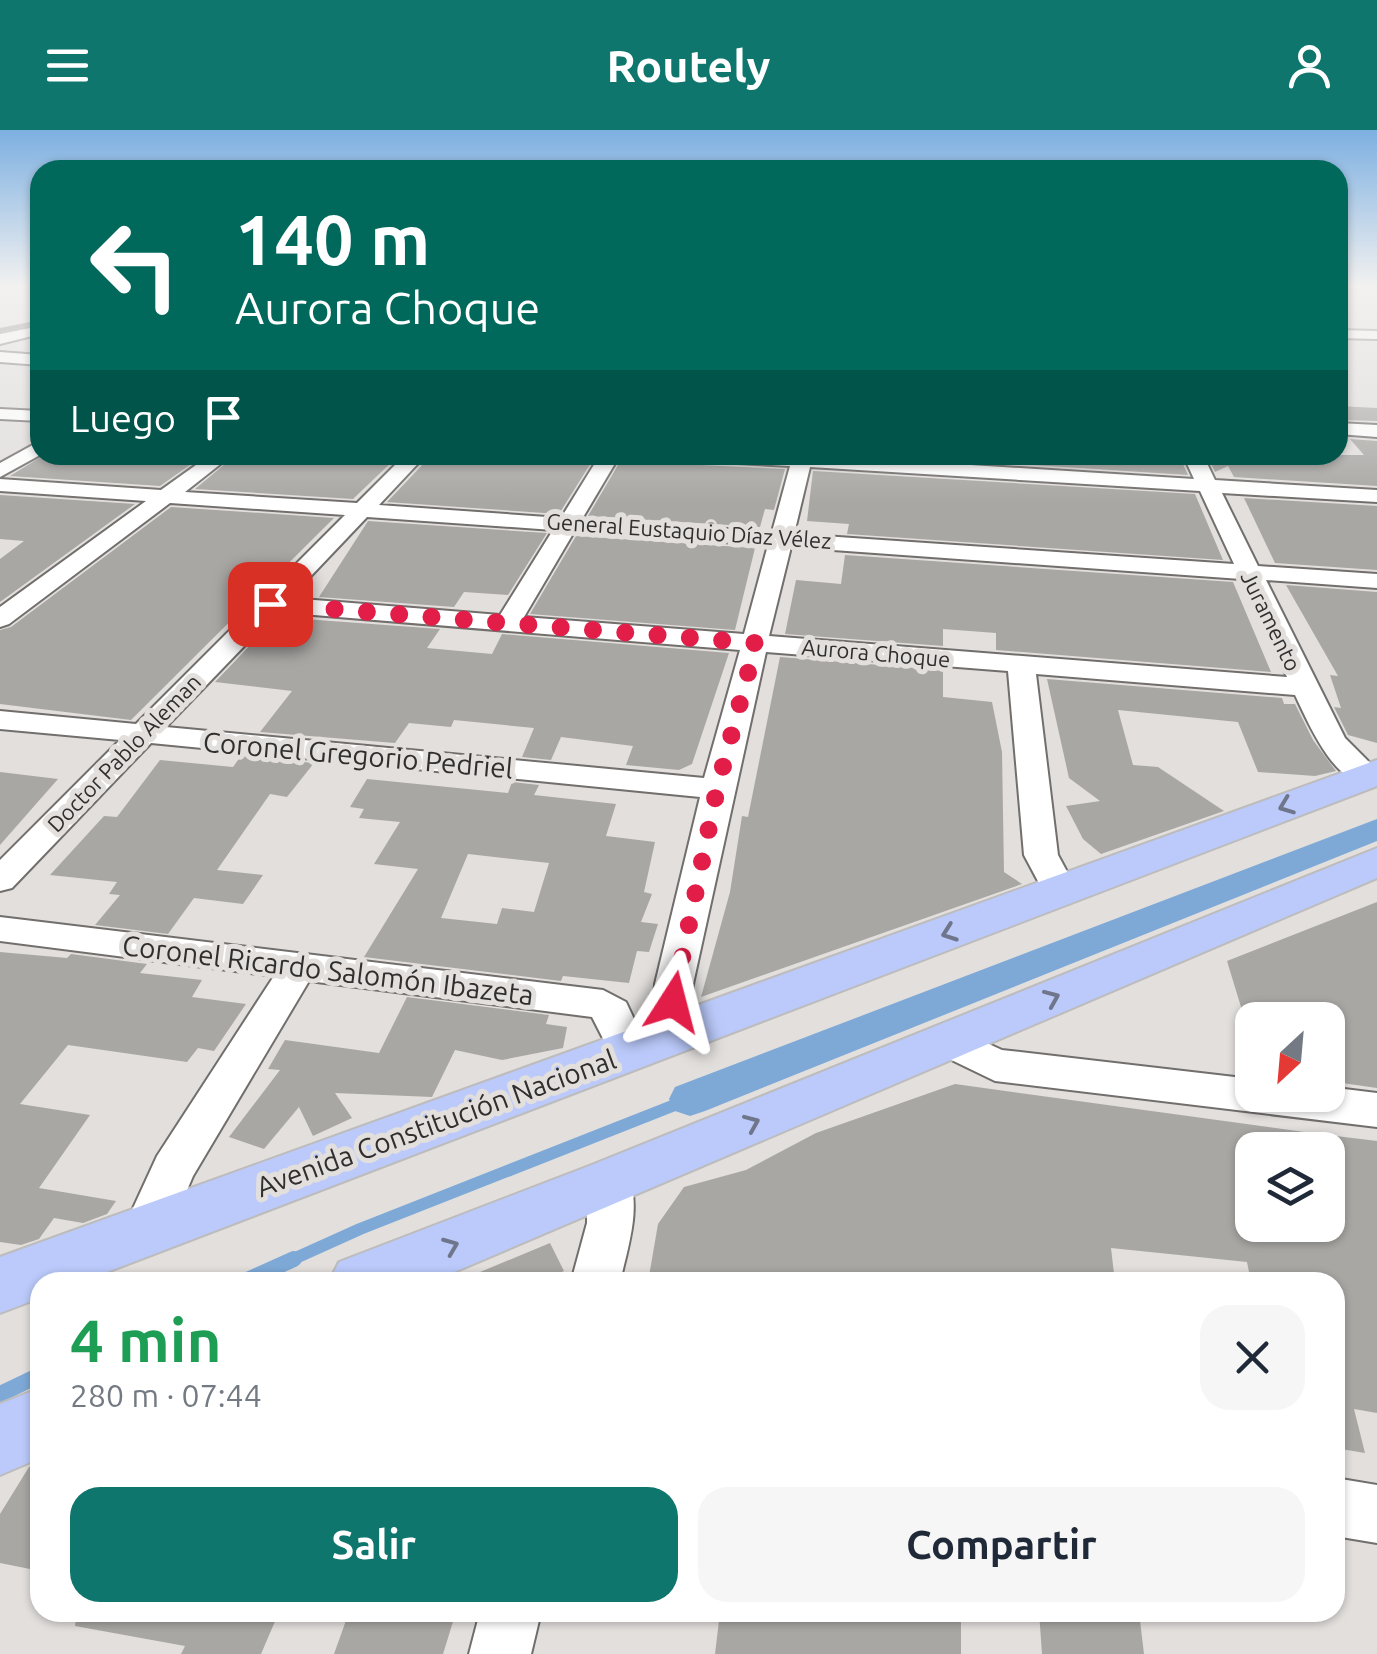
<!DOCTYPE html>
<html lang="es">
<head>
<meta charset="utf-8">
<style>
  :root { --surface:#fff; --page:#f6f6f7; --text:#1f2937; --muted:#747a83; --accent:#0f766e }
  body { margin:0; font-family:Ubuntu,sans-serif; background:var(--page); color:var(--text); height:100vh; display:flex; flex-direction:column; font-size:38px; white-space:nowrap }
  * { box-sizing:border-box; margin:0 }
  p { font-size:32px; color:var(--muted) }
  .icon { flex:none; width:55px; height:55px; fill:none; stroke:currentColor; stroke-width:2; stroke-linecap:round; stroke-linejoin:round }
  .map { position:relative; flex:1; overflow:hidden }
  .drawer { position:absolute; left:30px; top:1142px; width:1315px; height:350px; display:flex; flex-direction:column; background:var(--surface); border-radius:30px; box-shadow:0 2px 8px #0004 }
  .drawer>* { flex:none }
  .guide { position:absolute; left:30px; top:30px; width:1318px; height:305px; border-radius:30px; box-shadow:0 2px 8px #0004; background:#00695c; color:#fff; overflow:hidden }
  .needle { width:65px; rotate:206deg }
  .buttons { position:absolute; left:1235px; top:872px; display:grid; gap:20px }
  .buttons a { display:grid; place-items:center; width:110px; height:110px; border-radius:20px; background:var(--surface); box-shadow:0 2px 8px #0004; font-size:50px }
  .pin { position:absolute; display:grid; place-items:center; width:85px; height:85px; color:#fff; margin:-42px; border-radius:20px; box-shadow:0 5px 15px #0006 }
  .me { position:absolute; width:110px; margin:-55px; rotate:9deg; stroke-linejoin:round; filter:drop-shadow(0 0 8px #0008) }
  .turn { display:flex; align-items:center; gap:35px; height:210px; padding:0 40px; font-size:45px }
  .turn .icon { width:130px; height:130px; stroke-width:2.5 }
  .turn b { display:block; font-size:70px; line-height:85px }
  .then { display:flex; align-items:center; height:95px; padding:0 40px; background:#0003; gap:20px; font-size:38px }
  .round { display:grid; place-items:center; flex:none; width:105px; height:105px; border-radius:30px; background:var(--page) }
  .head { display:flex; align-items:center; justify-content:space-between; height:170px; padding:0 40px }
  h1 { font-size:60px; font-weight:600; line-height:75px; color:#1e9e55 }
  .action { display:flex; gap:20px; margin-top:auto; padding:20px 40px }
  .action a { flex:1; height:115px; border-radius:30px; background:var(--accent); color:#fff; font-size:40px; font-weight:600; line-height:115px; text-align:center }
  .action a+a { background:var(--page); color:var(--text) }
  header { display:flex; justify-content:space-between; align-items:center; height:130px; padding:0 40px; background:var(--accent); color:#fff; font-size:45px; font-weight:600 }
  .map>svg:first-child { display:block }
</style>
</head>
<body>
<header><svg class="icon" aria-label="menu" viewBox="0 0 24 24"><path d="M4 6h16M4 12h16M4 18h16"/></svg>Routely<svg class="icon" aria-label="person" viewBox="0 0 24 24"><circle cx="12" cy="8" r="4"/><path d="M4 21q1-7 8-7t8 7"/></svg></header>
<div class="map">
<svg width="1377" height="1524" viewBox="0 0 1377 1524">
  <rect width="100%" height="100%" fill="#e2dfdd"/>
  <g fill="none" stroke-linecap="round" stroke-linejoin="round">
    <path stroke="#7ea9d7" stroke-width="12" d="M 289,1131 L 360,1099 L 690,969"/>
    <path stroke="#7ea9d7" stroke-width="16" d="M 243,1152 L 294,1129
      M 0,1264 L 40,1245"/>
    <path fill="#7ea9d7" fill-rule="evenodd" d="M 1377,689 L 1377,711 L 705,981 L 690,986 L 675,981 L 669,969 L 675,957 Z"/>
  </g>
  <path fill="#a9a7a4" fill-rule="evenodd" d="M 1338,276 L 1377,278 L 1377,291 L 1338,290 Z
    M 1350,309 L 1377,311 L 1377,356 L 1234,347 L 1228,336 L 1215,342 L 1207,325 L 1364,325 Z
    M 44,325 L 204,325 L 160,356 L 10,346 Z
    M 236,325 L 351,325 L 397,327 L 353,369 L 195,359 Z
    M 438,325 L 551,325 L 594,328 L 559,384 L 387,372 L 428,329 Z
    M 683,325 L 701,335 L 785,339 L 774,380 L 765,379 L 760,397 L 588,386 L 621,330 L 683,329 Z
    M 873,325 L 1179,325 L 1188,345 Z
    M 813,341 L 1195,364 L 1223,430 L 847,404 L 849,394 L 807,391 Z
    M 0,365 L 135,374 L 0,472 L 0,429 L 24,411 L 0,409 Z
    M 1244,368 L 1377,376 L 1377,440 L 1275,433 Z
    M 171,377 L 334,388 L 131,590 L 0,574 L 0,500 L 11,497 Z
    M 368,391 L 547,403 L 508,465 L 464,462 L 454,477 L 319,467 Z
    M 576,406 L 755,418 L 735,500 L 530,484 Z
    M 845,425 L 1233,452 L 1271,542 L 996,520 L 996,503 L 943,499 L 943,516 L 785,504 L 796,450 L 841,454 Z
    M 1286,455 L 1377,462 L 1377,613 L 1348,605 L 1334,577 L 1341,578 L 1330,545 L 1338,546 Z
    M 277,487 L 440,499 L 427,518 L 492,524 L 502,504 L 729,523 L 692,634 L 679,640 L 626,635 L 633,616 L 561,607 L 551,630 L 522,627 L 534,598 L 454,590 L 451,597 L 409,593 L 395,613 L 260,602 L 292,561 L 215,552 Z
    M 780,527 L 943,540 L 943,567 L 992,572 L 1002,622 L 1004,742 L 1022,754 L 701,867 L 730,762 L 742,686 L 748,687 Z
    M 1047,549 L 1282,568 L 1284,574 L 1295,574 L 1313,610 L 1336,641 L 1315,646 L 1258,642 L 1238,592 L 1118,580 L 1133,635 L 1158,637 L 1224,681 L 1101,724 L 1083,709 L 1066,676 L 1100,671 L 1069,648 Z
    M 241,626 L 314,633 L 287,667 L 270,664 L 217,740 L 263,745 L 243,774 L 194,768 L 168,804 L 95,795 L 120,765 L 109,764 L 117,752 L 50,745 L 104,686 L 117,687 L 160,630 L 233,637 Z
    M 0,642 L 58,649 L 0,715 Z
    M 367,649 L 508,663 L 512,652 L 539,655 L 534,665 L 616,674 L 606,706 L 655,712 L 644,762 L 652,764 L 641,792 L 658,794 L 649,822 L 637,821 L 629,853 L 563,846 L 561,851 L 364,827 L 418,739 L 374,734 L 400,692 L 359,688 L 364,679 L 350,677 ZM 468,724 L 549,733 L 534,782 L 502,778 L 497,794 L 441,788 Z
    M 1377,772 L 1377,958 L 1328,951 L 1328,890 L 1245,890 L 1227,831 Z
    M 0,822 L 67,828 L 71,824 L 147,834 L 140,843 L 202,850 L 192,867 L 246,874 L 214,921 L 198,918 L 187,932 L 68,915 L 20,974 L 90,985 L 39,1058 L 116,1071 L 107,1084 L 83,1093 L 54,1088 L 39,1109 L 21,1115 L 0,1112 Z
    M 407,867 L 549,885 L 546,894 L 567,897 L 563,918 L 502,930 L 455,920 L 432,967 L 335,963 L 352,988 L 313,1006 L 299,977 L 264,1019 L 229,1007 L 280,940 L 268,939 L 285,910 L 379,923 Z
    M 955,954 L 1326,1005 L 1325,1020 L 1252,1020 L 1252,1095 L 1328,1095 L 1328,1005 L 1377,1011 L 1377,1283 L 1354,1279 L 1365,1323 L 1335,1318 L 1335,1152 L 1251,1152 L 1247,1132 L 1111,1118 L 1115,1152 L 648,1152 L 658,1094 L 684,1057 L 746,1040 L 816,1003 Z
    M 550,1113 L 564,1141 L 539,1152 L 456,1152 Z
    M 40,1332 L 40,1441 L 0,1433 L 0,1384 L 29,1337 Z
    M 77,1482 L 279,1482 L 261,1524 L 181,1524 L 185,1516 L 75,1496 Z
    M 349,1482 L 456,1482 L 443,1524 L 334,1524 Z
    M 720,1482 L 961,1482 L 961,1524 L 715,1524 Z
    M 1039,1482 L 1139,1482 L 1144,1524 L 1042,1524 Z"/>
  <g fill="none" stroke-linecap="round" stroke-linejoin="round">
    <defs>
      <path id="minor" d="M 40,196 L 40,204 L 0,214 L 0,204 Z
        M 1338,200 L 1377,201 L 1377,209 L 1338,208 Z
        M 0,222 L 40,225 L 40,235 L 0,232 Z
        M 0,279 L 40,281 L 40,291 L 0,289 Z
        M 1338,293 L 1377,295 L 1377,307 L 1338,304 Z
        M 40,311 L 40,325 L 0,347 L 0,333 Z
        M 210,325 L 232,325 L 185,362 L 357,373 L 405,325 L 426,325 L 379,375 L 561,388 L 600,325 L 620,325 L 582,389 L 772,402 L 790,336 L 701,331 L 691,325 L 813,325 L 1194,349 L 1183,325 L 1203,325 L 1215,350 L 1377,360 L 1377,372 L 1222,363 L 1258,436 L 1377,444 L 1377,458 L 1266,450 L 1345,608 L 1376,639 L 1377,651 C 1339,667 1308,592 1295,565 L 1036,544 L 1058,725 L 1078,762 L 1072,770 L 1060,773 L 1048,770 L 1024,725 L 1008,541 L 766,522 L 693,854 L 692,873 L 704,900 L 698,910 L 684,915 L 670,910 L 654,873 L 655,854 L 700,667 L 151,613 L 12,758 L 0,761 L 0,730 L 120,610 L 0,599 L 0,581 L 136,594 L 345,385 L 170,373 L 9,494 L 0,497 L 0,477 L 146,371 L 0,361 L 0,349 L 161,360 ZM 810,337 L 1200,361 L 1234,434 L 794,404 ZM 367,387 L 553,400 L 500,485 L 290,468 ZM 574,402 L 768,415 L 744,504 L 524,487 ZM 791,417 L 1241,449 L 1287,547 L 769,506 ZM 277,482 L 740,520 L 704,648 L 166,597 Z
        M 0,787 L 603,860 L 626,872 L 649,921 L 643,932 L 629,936 L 615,932 L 592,887 L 309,851 L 193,1046 L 164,1114 L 147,1120 L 130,1114 L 123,1100 L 157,1026 L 274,846 L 0,811 Z
        M 949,896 L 1002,920 L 1252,949 L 1252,965 L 1328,965 L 1328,957 L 1377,963 L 1377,997 L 995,951 L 935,922 L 929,911 L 935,900 Z
        M 610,1034 L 626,1040 C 643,1074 628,1116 620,1152 L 571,1152 L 587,1093 L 587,1053 L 594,1040 Z
        M 1335,1348 L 1377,1355 L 1377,1413 L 1335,1406 Z
        M 480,1482 L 541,1482 L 531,1524 L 469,1524 Z"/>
      <path id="major" d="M 1377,630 L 1377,656 L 81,1152 L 40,1152 L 40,1168 L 0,1183 L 0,1127 Z
        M 1377,718 L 1377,748 L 431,1152 L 329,1152 L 339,1132 L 589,1036 Z
        M 40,1258 L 40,1328 L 0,1345 L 0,1274 Z"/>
    </defs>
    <use href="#minor" stroke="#716e6c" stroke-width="4"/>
    <use href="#major" stroke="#bdbcbc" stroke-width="4"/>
    <use href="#minor" fill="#fff" fill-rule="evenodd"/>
    <use href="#major" fill="#bbcafb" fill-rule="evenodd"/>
    <path stroke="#6d6b6a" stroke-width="4" d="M 0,200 L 40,192"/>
  </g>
  <defs><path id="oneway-chevron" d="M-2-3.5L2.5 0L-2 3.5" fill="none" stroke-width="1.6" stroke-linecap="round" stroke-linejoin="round" transform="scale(2.5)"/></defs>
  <g stroke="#6f758a">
    <use href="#oneway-chevron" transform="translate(1286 676) rotate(159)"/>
    <use href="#oneway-chevron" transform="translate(949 803) rotate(160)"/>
    <use href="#oneway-chevron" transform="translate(1052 868) rotate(-23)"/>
    <use href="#oneway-chevron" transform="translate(752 993) rotate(-23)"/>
    <use href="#oneway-chevron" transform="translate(451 1116) rotate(-22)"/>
  </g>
  <linearGradient id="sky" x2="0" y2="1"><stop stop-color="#7db0e1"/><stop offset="0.42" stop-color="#f2f1f0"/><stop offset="1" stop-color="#f2f1f0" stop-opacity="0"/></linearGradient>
  <rect width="1377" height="372" fill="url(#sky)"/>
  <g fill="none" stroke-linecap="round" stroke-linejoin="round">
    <path stroke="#e11d48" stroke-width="18" stroke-dasharray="0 32.4" d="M 270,474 L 756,513 L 717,659 L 673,872"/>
  </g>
  <g text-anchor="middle" stroke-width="10" stroke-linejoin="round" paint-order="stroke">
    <g font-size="22" fill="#302f2e" stroke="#e2dfdd">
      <text transform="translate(689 401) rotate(4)" y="8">General Eustaquio Díaz Vélez</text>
      <text transform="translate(1271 491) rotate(64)" y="8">Juramento</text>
      <text transform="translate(876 523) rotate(5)" y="8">Aurora Choque</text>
      <text transform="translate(124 623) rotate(-46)" y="8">Doctor Pablo Aleman</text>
    </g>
    <g font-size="28" fill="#302f2e" stroke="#e2dfdd">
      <text transform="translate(358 625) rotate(5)" y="10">Coronel Gregorio Pedriel</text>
      <text transform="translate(328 840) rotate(7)" y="10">Coronel Ricardo Salomón Ibazeta</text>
      <text transform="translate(436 993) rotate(-20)" y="10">Avenida Constitución Nacional</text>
    </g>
  </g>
</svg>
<div class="buttons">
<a><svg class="needle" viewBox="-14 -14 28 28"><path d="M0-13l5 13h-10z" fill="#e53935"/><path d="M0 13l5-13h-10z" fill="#747a83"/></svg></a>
<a><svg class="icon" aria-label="layers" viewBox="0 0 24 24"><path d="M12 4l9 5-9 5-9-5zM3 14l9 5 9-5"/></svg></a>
</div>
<div class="pin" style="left:270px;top:474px;background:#d93025"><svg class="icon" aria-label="arrive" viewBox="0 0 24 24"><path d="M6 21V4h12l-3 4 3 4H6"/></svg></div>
<svg class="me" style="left:673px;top:872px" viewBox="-20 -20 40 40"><path d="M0-17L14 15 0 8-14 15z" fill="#e11d48" stroke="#fff" stroke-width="4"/></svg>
<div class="guide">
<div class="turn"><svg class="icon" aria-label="left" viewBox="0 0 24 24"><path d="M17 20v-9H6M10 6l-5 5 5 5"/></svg><div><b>140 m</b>Aurora Choque</div></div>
<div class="then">Luego<svg class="icon" aria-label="arrive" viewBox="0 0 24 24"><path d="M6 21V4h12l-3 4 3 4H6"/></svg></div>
</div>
<section class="drawer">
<div class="head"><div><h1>4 min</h1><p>280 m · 07:44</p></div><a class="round"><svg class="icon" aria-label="close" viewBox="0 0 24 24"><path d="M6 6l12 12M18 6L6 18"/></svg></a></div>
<div class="action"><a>Salir</a><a>Compartir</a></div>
</section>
</div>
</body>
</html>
